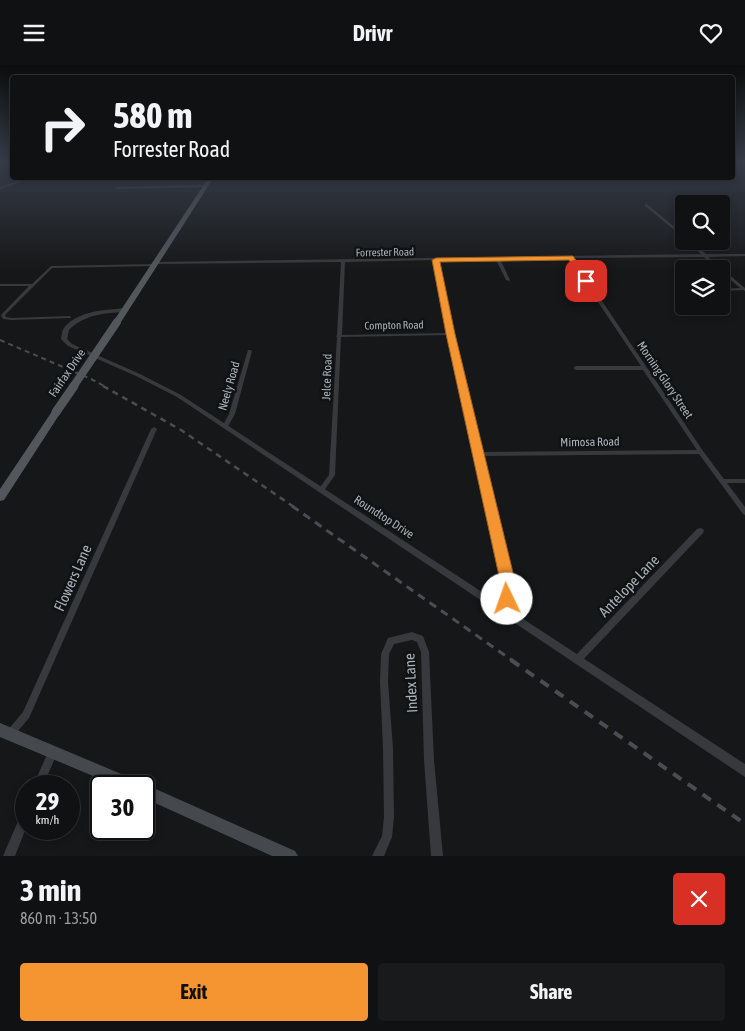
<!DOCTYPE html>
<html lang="en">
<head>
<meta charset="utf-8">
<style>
  :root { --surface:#101112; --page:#191a1b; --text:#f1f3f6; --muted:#9c9d9f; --line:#303132; --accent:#f59531 }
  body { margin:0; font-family:"Asap Condensed",sans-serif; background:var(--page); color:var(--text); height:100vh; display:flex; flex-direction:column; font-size:19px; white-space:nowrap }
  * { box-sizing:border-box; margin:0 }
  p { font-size:16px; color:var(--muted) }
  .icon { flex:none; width:28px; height:28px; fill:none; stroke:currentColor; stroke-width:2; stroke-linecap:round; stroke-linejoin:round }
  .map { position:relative; height:791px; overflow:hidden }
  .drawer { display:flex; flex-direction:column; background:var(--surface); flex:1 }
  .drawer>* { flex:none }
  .banner { position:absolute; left:10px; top:10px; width:725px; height:105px; border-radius:5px; box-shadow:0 2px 8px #0003,0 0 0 1px var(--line); background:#101112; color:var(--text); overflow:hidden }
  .controls { position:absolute; left:675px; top:130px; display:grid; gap:10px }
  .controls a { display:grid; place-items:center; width:55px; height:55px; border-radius:5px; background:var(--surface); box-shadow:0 2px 8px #0003,0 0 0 1px var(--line); font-size:25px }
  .speed { position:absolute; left:15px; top:710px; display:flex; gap:10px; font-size:25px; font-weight:700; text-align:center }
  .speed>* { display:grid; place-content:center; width:65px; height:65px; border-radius:50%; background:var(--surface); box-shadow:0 2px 8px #0003,0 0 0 1px var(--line); line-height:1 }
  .speed small { font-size:12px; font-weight:400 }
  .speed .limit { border:2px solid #111; border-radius:8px; background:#fff; color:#111 }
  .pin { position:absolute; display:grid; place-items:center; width:42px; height:42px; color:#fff; margin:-21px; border-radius:10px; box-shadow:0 2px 8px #0006 }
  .me { position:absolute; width:55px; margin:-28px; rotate:357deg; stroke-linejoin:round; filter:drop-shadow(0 0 4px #0008) }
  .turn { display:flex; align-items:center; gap:18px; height:105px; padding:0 20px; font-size:22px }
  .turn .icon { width:65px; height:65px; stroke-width:2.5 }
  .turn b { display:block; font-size:35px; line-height:42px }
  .round { display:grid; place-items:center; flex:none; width:52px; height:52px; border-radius:5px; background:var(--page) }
  .headline { display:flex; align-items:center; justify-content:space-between; height:85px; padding:0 20px }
  h1 { font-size:30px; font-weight:700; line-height:38px }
  .button { display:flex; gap:10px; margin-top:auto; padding:10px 20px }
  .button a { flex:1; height:58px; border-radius:5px; background:var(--accent); color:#111; font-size:20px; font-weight:700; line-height:58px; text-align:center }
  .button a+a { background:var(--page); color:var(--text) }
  header { display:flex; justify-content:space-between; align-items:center; height:65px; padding:0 20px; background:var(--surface); font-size:22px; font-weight:700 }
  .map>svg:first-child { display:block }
</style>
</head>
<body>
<header><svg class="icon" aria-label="menu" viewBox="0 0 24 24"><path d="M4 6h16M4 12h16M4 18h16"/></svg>Drivr<svg class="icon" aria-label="heart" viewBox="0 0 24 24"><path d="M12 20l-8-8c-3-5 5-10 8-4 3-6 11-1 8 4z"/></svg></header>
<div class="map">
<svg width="745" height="791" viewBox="0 0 745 791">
  <rect width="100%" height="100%" fill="#161718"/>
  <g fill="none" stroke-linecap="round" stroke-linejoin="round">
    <path fill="#37393d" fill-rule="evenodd" d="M 31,112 L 36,112 L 0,124 L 0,122 Z
      M 207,120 L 206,122 L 116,124 L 115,123 L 116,122 Z
      M 645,139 L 647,139 L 684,170 L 684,173 L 645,141 Z
      M 686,176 L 690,176 L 706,189 L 745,189 L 745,191 L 708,192 L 745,223 L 745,226 L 743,225 L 721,226 L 721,224 L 740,223 L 721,207 L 721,204 L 717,204 L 704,192 L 573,193 L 703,386 L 724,414 L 745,414 L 745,418 L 727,418 L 745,442 L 745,450 L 743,449 L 699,389 L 481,391 L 512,520 L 511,534 L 505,547 L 502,548 L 499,547 L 498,545 L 503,534 L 504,520 L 448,270 L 341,272 L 335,410 L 323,427 L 319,427 L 318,425 L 329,410 L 337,272 L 336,271 L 337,270 L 341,197 L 155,199 L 156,200 L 154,201 L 52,203 L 5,250 L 6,252 L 12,253 L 69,251 L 71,252 L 71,253 L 12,255 L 3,254 L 1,250 L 29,221 L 0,221 L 0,219 L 32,219 L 51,201 L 154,199 L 153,198 L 155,197 L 701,189 ZM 500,194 L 569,194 L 641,301 L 576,301 L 573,303 L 576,305 L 643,305 L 697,385 L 480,387 L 452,269 L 438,195 L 496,195 L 506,215 L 509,216 L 510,215 ZM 434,195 L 447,268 L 342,270 L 345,197 Z
      M 680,225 L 684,225 L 684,227 L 680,227 Z
      M 248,285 L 250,285 L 252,286 L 235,349 L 227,363 L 223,363 L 222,362 L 229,349 Z
      M 154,362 L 157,364 L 29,653 L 13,672 L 10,674 L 7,672 L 5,669 L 7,666 L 23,647 L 151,364 Z
      M 700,463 L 703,464 L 704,466 L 703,468 L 580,598 L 577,599 L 574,598 L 573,595 L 574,592 L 697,464 Z
      M 412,567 L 423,571 L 429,587 L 434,695 L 443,791 L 431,791 L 424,695 L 421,587 L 417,577 L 412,575 L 394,579 L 389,589 L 388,617 L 393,683 L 394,752 L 392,772 L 384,791 L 372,791 L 382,771 L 384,752 L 383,683 L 380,617 L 381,589 L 388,573 Z
      M 53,681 L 56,683 L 58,686 L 43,721 L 33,721 L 50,683 Z
      M 26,746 L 26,763 L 15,791 L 3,791 L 22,747 Z"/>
    <path fill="#37393d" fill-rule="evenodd" d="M 116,244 L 124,243 L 127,245 L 124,247 C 103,248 84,250 69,265 L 67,274 L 72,279 L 140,309 L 181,330 L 745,699 L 745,712 L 177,332 L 136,311 L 68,281 L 61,274 C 62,270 62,265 64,263 C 75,248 100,245 116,244 Z"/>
    <path fill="#45484d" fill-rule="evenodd" d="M 0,658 L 138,716 L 140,720 L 144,719 L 149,721 L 295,786 L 298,791 L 272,791 L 144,733 L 144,721 L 117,721 L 0,672 Z"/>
    <path fill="#53575c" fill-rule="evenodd" d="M 209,112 L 214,112 L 121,257 L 114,259 L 113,257 Z
      M 56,344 L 61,347 L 4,435 L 0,436 L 0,424 L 53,345 Z"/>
    <path stroke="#4a4d52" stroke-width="2" stroke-dasharray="5 4" stroke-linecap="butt" d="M 0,275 L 91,314 L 106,322"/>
    <path stroke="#4a4d52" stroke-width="2.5" stroke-dasharray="6 5" stroke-linecap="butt" d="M 103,321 L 181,365 L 294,442"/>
    <path stroke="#4a4d52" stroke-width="3" stroke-dasharray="8 6" stroke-linecap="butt" d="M 292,441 L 513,596"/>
    <path stroke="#4a4d52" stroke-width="4" stroke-dasharray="10 8" stroke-linecap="butt" d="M 511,595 L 745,759"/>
    <path stroke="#53575c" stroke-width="8" d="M 73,322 L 117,257"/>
    <path stroke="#53575c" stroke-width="9" d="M 56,347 L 74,321"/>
  </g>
  <linearGradient id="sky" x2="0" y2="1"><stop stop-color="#0c0d0d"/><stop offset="0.47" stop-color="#363c48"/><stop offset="1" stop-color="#363c48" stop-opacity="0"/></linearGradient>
  <rect width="745" height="206" fill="url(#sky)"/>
  <path fill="#f59531" stroke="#9f6120" d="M 571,191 L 573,191 L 589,214 L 589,217 L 584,217 L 569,195 L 440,197 L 455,269 L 516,520 L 512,539 L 507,541 L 502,539 L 500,534 L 501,520 L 446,269 L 432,195 L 436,193 Z"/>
  <g text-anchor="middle" stroke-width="5" stroke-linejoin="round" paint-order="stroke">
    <g font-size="11" fill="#a8b0b9" stroke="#111213">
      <text transform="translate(385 187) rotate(-1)" y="4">Forrester Road</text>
      <text transform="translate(394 260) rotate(-1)" y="4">Compton Road</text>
    </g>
    <g font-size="12" fill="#a8b0b9" stroke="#111213">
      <text transform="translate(67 308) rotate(-56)" y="4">Fairfax Drive</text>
      <text transform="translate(327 312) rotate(-88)" y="4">Jelce Road</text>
      <text transform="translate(665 315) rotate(56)" y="4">Morning Glory Street</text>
      <text transform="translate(229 321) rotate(-74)" y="4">Neely Road</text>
      <text transform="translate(590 377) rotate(-1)" y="4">Mimosa Road</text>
      <text transform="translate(384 452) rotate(33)" y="4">Roundtop Drive</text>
    </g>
    <g font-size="15" fill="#a8b0b9" stroke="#111213">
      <text transform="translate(73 513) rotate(-66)" y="5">Flowers Lane</text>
      <text transform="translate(629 521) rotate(-46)" y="5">Antelope Lane</text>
      <text transform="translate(411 618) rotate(-93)" y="5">Index Lane</text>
    </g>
  </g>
</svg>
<div class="controls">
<a><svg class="icon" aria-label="search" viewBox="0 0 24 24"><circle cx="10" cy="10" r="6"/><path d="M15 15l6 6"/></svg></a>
<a><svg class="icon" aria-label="layers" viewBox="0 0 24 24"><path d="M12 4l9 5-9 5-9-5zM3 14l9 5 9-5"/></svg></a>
</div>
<div class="speed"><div>29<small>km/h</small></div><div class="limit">30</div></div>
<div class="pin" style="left:586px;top:216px;background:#d93025"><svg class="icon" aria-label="arrive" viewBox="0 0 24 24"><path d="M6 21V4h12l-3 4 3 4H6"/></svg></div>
<svg class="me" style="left:507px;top:534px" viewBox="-20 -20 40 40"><circle r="19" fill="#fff"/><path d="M0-13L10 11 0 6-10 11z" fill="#f59531"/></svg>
<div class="banner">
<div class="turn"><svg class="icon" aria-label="right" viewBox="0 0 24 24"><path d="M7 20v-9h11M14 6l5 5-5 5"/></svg><div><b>580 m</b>Forrester Road</div></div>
</div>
</div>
<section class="drawer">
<div class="headline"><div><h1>3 min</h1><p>860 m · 13:50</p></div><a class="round" style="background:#d93025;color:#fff"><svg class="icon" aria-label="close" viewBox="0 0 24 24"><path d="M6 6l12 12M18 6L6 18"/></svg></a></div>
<div class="button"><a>Exit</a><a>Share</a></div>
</section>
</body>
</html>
